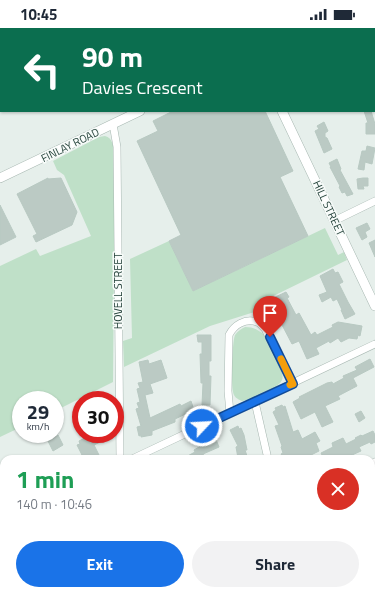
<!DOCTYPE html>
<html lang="en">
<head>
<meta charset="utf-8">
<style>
  :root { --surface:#fff; --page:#f2f2f3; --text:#1f2937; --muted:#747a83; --accent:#1a73e8 }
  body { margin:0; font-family:"Titillium Web",sans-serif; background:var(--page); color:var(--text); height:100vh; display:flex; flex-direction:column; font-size:15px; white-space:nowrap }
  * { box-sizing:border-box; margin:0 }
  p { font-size:13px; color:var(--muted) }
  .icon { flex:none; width:22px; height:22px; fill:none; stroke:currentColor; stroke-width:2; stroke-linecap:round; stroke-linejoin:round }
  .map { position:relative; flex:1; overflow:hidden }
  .details { position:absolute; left:0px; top:427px; width:375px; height:140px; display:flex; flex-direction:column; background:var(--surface); border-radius:12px 12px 0 0; box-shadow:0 1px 3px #0004 }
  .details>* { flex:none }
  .banner { position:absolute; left:0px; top:0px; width:375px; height:84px; box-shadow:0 1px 3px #0004; background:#0b6e4f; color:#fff; overflow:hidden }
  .speed { position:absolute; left:12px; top:363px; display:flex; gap:8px; font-size:20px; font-weight:700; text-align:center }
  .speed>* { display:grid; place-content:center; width:52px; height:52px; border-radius:50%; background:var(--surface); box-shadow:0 1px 3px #0004; line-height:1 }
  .speed small { font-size:10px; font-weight:400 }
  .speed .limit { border:6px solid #d22; background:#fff; color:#111 }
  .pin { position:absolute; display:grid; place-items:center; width:34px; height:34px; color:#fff; margin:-41px -17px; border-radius:50% 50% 50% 0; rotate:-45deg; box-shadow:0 0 4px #0007 }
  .pin .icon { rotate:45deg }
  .me { position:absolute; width:44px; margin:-22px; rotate:65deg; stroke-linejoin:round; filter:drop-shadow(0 0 3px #0008) }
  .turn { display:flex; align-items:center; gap:14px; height:84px; padding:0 16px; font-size:18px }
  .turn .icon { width:52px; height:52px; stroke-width:2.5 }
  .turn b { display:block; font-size:28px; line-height:34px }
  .round { display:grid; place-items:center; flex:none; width:42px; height:42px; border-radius:21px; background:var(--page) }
  .headline { display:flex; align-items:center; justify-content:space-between; height:68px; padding:0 16px }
  h1 { font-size:24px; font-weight:700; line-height:30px; color:#1e9e55 }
  .button { display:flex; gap:8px; margin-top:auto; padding:8px 16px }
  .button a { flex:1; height:46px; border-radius:24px; background:var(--accent); color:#fff; font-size:16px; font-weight:700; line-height:46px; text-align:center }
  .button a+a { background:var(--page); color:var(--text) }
  .status { display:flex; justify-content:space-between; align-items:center; height:28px; padding:0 20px; background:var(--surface); direction:ltr }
  .status svg { height:11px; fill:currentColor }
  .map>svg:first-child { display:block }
</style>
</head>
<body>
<div class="status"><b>10:45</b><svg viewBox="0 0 49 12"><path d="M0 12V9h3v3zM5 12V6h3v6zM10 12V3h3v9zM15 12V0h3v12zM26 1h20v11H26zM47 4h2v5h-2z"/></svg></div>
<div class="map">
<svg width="375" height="567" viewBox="0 0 375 567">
  <rect width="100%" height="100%" fill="#e6efeb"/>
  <path fill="#bfe0c8" d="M 105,108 C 113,110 113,118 115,126 L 113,354 L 55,383 L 55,372 L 21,372 L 21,399 L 0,409 L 0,238 L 36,221 L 40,228 L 91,208 L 64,147 L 57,142 L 53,133 L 99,109 Z
    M 325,200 L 338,227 L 344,224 L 347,232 L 263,273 L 261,282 L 210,298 L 124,339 L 123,313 L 132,310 L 130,231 L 169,213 L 193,263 Z
    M 245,299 C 252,299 257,301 262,305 C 269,311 286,344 282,352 C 279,359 268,362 262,365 C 255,369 249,372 242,373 C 237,371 234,369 233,364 C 231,356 232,315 235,307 C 238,303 241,301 245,299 Z"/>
  <path fill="#bbcac4" stroke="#b8c9c2" d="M 173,83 L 265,83 L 293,143 L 280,149 L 308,208 L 193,263 L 169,213 L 181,207 L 137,113 L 158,103 L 153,93 Z
    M 364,83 L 371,83 L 375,96 L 375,106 L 366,106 L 366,95 L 368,95 Z
    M 324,94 L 328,103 L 325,105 L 325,109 L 327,110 L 332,121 L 324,125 L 315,103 L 319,101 L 317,98 Z
    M 367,118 L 375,120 L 372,136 L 365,134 L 364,142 L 358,141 L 362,123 L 366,123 Z
    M 337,131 L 341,141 L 340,142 L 353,166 L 347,168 L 345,164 L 342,165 L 339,159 L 340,158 L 330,139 L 331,139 L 329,135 Z
    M 48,150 L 48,151 L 61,150 L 77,184 L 72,197 L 36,214 L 33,208 L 37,206 L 17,166 Z
    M 363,150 L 368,150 L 368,158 L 363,158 L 364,161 L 358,161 L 357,151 Z
    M 0,177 L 16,209 L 0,217 Z
    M 367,195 L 370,201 L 365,204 L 367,209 L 362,212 L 356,200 Z
    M 375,212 L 375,229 L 369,215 Z
    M 333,241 L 335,245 L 338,244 L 343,254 L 339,256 L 348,274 L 355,286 L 345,291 L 341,282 L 342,282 L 337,271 L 333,273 L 331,269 L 322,274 L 319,267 L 327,264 L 320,248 Z
    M 286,264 L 289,269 L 287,270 L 296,287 L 299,285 L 311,307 L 315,304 L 317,307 L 333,299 L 332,297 L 338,294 L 362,298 L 360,308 L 358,307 L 357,311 L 349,310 L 341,314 L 338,310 L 330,315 L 329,313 L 316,320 L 319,326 L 307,331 L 299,313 L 292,316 L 269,272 Z
    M 197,307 L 211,307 L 211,333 L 209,333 L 209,348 L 211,348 L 210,377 L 202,377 L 203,355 L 201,355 L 200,326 L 202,326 L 202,314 L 198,314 Z
    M 370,331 L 374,339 L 353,350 L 357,358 L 338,368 L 340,371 L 325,378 L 333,394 L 322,399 L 315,384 L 301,391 L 293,374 L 300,370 L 299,369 L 327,355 L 332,354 L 333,356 L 344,350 L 343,348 L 357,342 L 355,339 Z
    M 148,332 L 149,336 L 161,332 L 167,350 L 150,356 L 153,365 L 145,367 L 150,390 L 180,376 L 181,378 L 191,373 L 194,382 L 175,391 L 175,394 L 152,403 L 152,407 L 141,409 L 141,407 L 139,408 L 137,399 L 141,398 L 136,381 L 139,380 L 137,375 L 140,374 L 137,361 L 140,360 L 138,355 L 143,354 L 139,334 Z
    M 282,377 L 283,379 L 285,378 L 293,404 L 298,402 L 302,411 L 315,404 L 320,413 L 316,415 L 319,423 L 307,429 L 308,431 L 284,431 L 281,426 L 283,425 L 281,419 L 282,418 L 275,398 L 279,397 L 273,384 L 276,382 L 275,380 Z
    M 361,383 L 365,390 L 359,394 L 355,386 Z
    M 238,398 L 239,401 L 241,400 L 244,407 L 247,422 L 245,422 L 247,428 L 238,430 L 236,419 L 238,418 L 230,402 Z
    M 373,403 L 375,407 L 375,414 L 371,416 L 370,414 L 359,419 L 361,423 L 343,431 L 324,431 L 321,425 L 333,419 L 332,415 L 343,410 L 346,416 L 356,411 L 355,410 L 361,407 L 362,408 Z
    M 92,406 L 98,406 L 102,413 L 94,417 L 100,429 L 95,431 L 73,431 L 82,427 L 77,417 L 80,416 L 79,413 Z
    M 58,407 L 63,417 L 53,423 L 48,413 Z
    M 215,409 L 219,419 L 203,426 L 204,429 L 201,431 L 182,431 L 195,424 L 194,422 L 204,416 L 203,415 Z"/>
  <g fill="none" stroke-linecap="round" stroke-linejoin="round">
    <defs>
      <path id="minor" d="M 362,0 L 363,1
        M 374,25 L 375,27
        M 113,96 L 117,119 L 120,431
        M 334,193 L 375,173
        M 255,374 L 268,431
        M 230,385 L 228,363 L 229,307 C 234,297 245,290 257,294 C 260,295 263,299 265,301 L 293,356
        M 132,431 L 375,316
        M 371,436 L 375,434
        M 122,563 L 122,567
        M 93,567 L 101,563
        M 289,567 L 290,563"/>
      <path id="tertiary" d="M 314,1 L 316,0
        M 282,83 L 375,278
        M 0,150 L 140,83"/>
    </defs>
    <use href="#minor" stroke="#a8b8b2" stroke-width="8"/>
    <use href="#tertiary" stroke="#a8b8b2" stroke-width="10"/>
    <use href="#minor" stroke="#fff" stroke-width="7"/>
    <use href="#tertiary" stroke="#fff" stroke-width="9"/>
  </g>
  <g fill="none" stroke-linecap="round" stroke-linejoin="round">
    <defs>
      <path id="route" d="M 202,398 L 293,356 L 270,309"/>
    </defs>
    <use href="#route" stroke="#114b97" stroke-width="10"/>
    <use href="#route" stroke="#1a73e8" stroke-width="7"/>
    <path stroke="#f59e0b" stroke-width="7" d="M 281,331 L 293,356 L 290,357"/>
  </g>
  <g text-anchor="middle" stroke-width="3" stroke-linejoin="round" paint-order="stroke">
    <g font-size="11" fill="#24423a" stroke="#f7fbf9">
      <text transform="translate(70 117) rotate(-26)" y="4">FINLAY ROAD</text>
      <text transform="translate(329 180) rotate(65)" y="4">HILL STREET</text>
      <text transform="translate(118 263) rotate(-90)" y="4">HOVELL STREET</text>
    </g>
  </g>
</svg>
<div class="speed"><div>29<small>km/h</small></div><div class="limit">30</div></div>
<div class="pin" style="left:270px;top:309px;background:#d93025"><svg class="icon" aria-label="arrive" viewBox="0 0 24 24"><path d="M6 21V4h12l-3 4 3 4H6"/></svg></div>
<svg class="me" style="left:202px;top:398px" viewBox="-20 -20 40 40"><circle r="17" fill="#1a73e8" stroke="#fff" stroke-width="3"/><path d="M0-11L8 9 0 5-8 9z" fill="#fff"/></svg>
<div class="banner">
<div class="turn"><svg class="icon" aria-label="left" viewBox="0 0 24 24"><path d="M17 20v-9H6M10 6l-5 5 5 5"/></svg><div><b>90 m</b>Davies Crescent</div></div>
</div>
<section class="details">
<div class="headline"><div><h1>1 min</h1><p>140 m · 10:46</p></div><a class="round" style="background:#d93025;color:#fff"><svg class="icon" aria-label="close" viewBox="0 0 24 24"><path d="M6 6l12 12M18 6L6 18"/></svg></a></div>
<div class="button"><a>Exit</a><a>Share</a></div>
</section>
</div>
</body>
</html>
